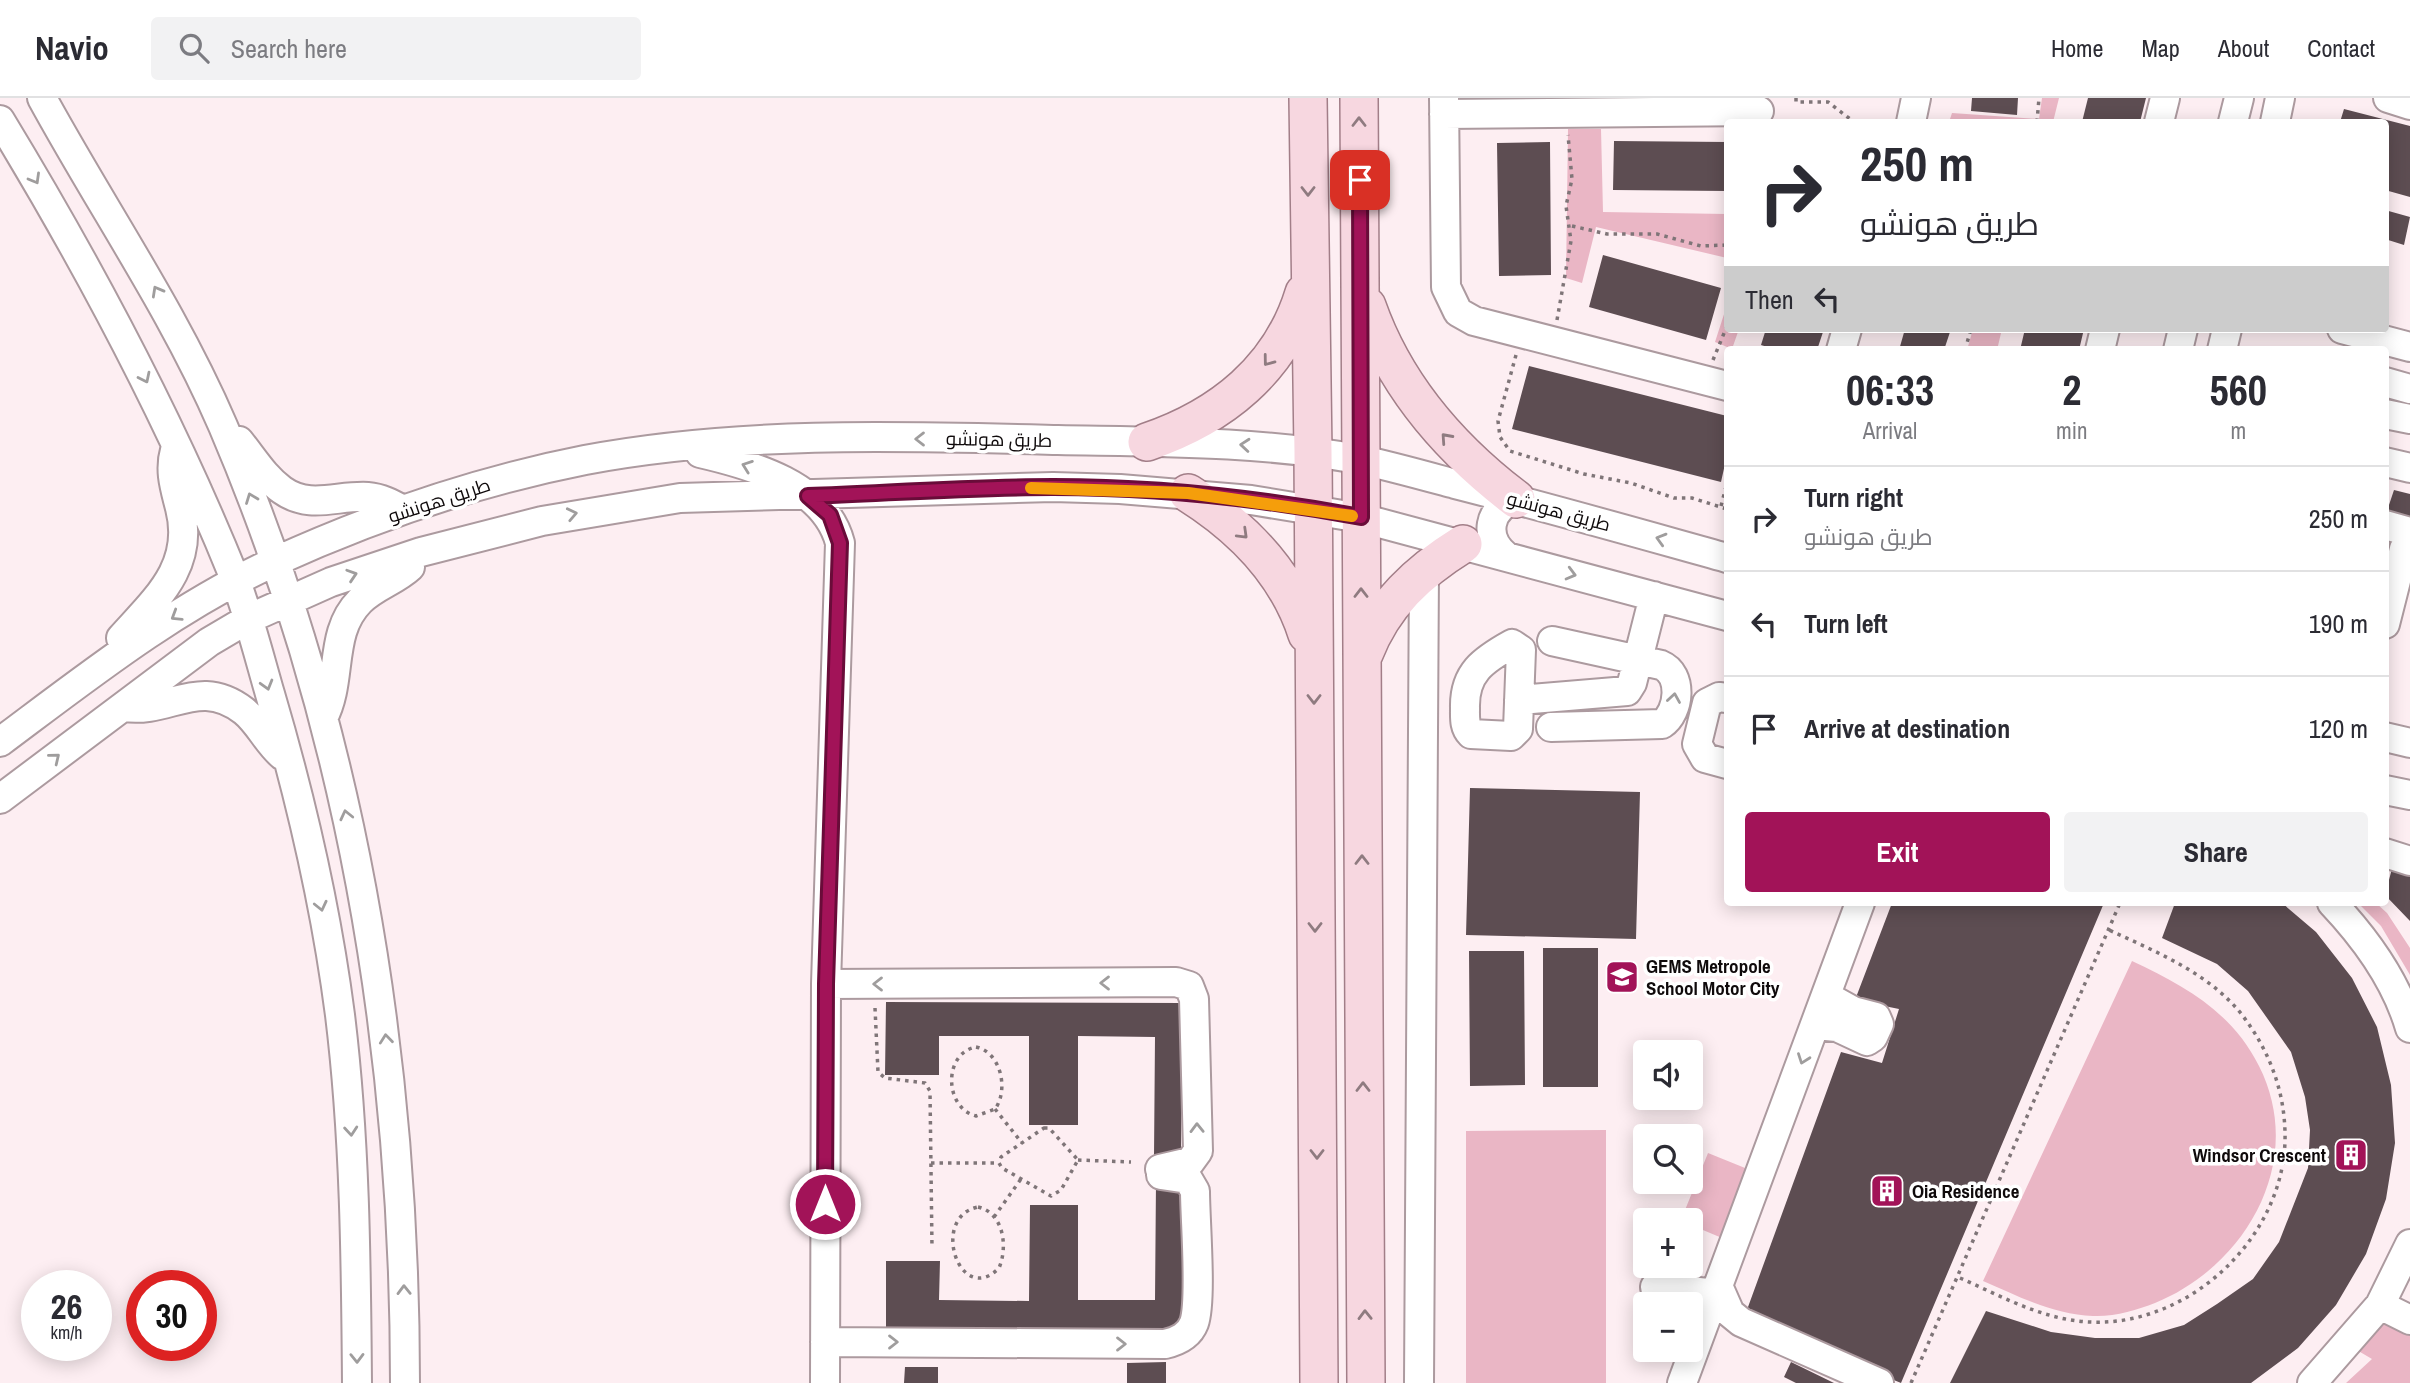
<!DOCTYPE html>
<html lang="en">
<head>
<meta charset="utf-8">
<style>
  :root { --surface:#fff; --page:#f2f2f3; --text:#2b2b33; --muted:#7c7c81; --line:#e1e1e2; --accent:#a21358 }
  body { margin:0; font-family:"Archivo Narrow",Cairo,sans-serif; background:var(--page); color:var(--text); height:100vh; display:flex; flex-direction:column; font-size:26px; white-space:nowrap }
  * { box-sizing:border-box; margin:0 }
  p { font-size:23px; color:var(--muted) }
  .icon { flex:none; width:38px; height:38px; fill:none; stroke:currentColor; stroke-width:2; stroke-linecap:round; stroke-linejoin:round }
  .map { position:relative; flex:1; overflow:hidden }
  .sheet { position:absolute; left:1724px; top:248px; width:665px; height:560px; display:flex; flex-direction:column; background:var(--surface); border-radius:7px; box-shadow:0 4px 18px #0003 }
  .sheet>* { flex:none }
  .hud { position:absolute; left:1724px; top:21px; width:665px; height:214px; border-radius:7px; box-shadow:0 4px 18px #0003; background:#fff; color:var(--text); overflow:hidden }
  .buttons { position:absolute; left:1633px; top:942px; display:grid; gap:14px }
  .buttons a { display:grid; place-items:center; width:70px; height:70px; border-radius:7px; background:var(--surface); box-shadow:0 4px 18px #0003; font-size:35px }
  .speed { position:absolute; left:21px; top:1172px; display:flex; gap:14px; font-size:35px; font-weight:700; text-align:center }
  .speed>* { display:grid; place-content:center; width:91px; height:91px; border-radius:50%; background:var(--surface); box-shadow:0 4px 18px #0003; line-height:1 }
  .speed small { font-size:18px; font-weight:400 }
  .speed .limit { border:10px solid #d22; background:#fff; color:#111 }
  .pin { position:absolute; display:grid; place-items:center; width:60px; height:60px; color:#fff; margin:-30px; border-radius:14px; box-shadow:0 4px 10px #0006 }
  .me { position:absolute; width:77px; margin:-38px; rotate:0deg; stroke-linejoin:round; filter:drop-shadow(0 0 5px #0008) }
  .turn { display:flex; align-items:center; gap:24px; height:147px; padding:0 21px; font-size:32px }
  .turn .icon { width:91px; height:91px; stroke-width:2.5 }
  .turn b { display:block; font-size:49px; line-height:60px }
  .then { display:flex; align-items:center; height:66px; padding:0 21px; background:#0003; gap:14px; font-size:26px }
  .eta { display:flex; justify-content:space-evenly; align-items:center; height:119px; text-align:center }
  .eta b { font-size:42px; font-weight:700; line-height:49px }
  .button { display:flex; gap:14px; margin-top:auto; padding:14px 21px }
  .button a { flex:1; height:80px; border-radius:7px; background:var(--accent); color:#fff; font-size:28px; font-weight:700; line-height:80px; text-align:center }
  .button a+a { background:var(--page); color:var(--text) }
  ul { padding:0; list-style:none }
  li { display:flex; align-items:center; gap:21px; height:105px; padding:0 21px; border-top:2px solid var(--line) }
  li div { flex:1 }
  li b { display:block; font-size:26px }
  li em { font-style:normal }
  header { display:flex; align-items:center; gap:42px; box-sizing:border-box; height:98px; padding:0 35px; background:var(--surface); border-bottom:2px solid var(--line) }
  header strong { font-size:33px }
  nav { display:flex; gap:38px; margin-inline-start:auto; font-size:24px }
  .search { width:490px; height:63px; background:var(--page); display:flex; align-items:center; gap:18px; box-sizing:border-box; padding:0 24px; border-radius:7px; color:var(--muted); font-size:26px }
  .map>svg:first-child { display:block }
</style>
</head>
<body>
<header>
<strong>Navio</strong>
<div class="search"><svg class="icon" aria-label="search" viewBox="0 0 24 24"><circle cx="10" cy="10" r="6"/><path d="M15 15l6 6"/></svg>Search here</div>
<nav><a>Home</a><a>Map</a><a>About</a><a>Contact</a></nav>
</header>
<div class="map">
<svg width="2410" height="1285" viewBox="0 0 2410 1285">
  <rect width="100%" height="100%" fill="#fdeef2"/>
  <path fill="#eab6c5" d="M 2042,0 L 2059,0 L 2053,24 L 1949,24 L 1952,15 L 2039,21 Z
    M 1568,31 L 1601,31 L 1603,114 L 1727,116 L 1727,160 L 1596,129 L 1582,185 L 1566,180 Z
    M 1727,207 L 1727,231 L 1739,231 L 1732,251 L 1715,244 Z
    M 1973,231 L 2002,231 L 1997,252 L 1967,252 Z
    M 2358,805 L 2376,805 L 2387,815 L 2410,850 L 2410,877 L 2381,828 Z
    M 2132,863 C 2185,888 2232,914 2259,968 C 2307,1063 2246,1168 2155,1205 C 2137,1212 2114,1219 2093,1218 C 2054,1217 2018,1198 1983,1183 Z
    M 1606,1032 L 1606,1285 L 1466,1285 L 1466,1033 Z
    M 1708,1055 L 1750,1072 L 1722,1140 L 1691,1127 L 1690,1122 L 1681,1122 Z
    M 2384,1224 L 2410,1236 L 2410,1285 L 2346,1285 L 2372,1261 L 2355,1251 Z"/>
  <path fill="#5d4d52" d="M 1972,0 L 2018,0 L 2017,17 L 1971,13 Z
    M 2088,0 L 2146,0 L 2140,24 L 2082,24 Z
    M 2344,11 L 2410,28 L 2410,99 L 2385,92 L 2385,24 L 2340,24 Z
    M 1614,43 L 1727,44 L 1727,93 L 1613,92 Z
    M 1550,44 L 1551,177 L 1499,178 L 1497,45 Z
    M 2385,112 L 2410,119 L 2404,147 L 2385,141 Z
    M 1603,157 L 1721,190 L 1706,242 L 1589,209 Z
    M 1766,231 L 1824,231 L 1817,252 L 1777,252 L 1761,247 Z
    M 1905,231 L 1951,231 L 1944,252 L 1899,252 Z
    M 2025,231 L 2084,231 L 2079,252 L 2020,252 Z
    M 1529,268 L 1727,318 L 1727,357 L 1721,384 L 1512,331 Z
    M 2394,392 L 2410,396 L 2410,423 L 2386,416 Z
    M 1470,690 L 1640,694 L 1636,841 L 1466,837 Z
    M 2394,763 L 2410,769 L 2410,823 L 2385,797 Z
    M 1892,805 L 2104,805 L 1901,1285 L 1744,1220 L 1841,954 L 1882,965 L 1899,911 L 1855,902 Z
    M 2175,805 L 2282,805 L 2316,834 L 2352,880 L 2377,929 L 2391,987 L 2395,1045 L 2386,1101 L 2366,1156 L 2336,1207 L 2298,1250 L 2251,1285 L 1950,1285 L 1986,1213 L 2051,1234 L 2095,1240 L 2139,1240 L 2184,1227 L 2217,1206 L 2253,1181 L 2279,1144 L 2308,1070 L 2310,1032 L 2305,999 L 2291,954 L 2248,893 L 2217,866 L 2162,840 Z
    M 1543,850 L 1598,850 L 1598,989 L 1543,989 Z
    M 1469,853 L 1524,853 L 1525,987 L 1470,988 Z
    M 886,904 L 1182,905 L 1181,1058 L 1154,1058 L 1155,939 L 1078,938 L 1078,1027 L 1029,1027 L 1029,938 L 939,938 L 939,977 L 885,977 Z
    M 1156,1083 L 1183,1083 L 1182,1236 L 886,1236 L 886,1163 L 940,1163 L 939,1202 L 1029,1203 L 1030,1107 L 1078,1107 L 1078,1202 L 1155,1202 Z
    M 1166,1264 L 1166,1285 L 1127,1285 L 1127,1265 Z
    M 1791,1264 L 1834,1285 L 1796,1285 L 1784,1279 Z
    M 905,1269 L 938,1269 L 938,1285 L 904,1285 Z"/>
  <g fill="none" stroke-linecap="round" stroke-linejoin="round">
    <defs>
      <path id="minor" d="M 42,0 C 102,110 173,212 223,328 C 352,630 405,957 405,1285
        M 1444,0 L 1446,189 L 1458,214 L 1474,223 L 1727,288
        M 2388,0 L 2410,7
        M 1444,16 L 1759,13
        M 0,22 C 90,170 170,320 235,481 C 249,518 259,558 270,596 C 301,701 326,809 340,917 C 355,1039 356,1162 357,1285
        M 1911,24 L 1916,0
        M 2159,24 L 2165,0
        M 2233,24 L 2239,0
        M 2275,24 L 2280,0
        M 2342,231 L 2410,249
        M 1841,252 L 1847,231
        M 2100,252 L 2105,231
        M 2178,252 L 2183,231
        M 2222,252 L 2227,231
        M 2385,284 L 2410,291
        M 2385,316 L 2410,321
        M 239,343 C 253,360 264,379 282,392 C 310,412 337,397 368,399 C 381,400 392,406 403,412
        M 700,355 C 752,367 825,387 840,445 L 826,886 L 825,1285
        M 2385,364 L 2410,370
        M 2385,427 L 2410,434
        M 1506,458 C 1483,440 1488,410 1516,401
        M 2385,526 L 2404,451
        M 121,540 C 156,501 195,468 180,410 C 175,390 169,373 175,352
        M 1512,546 L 1521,552 L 1518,631 L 1511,638 L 1471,636 C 1464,629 1465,620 1465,610 C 1464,575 1483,562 1512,546 Z
        M 1727,600 L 1719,599 L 1707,605 L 1697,646 L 1705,660 L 1727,666
        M 1519,602 L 1627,593 L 1632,585 L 1654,498
        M 124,609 C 170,616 199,578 244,613 C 260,626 267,645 283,658
        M 323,620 C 343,582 328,535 360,503 C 375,488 395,483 410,469
        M 1551,629 L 1662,626 C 1680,614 1683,576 1661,567 L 1552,543
        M 2385,639 L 2410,645
        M 0,644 C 87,579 174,510 274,464 C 373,419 478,383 585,362 C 739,333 901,338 1058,342 C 1158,344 1258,343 1357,361 C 1390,368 1422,377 1455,386 C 1546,409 1637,435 1727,460
        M 2385,692 L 2410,697
        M 0,701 L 209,544 L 248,521 L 331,484 L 421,454 L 542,423 L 680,400 L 1053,389 L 1120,391 L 1251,402 L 1361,420 L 1727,518
        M 2385,755 L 2410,763
        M 2332,805 C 2366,841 2396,882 2410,930
        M 826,886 L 1176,884 L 1189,888 L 1194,901 L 1198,1053 L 1190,1064 L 1160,1071
        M 1815,927 L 1837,929 L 1867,943 L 1873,939 L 1879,926 L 1876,919 L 1853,913 L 1826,898
        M 1655,1189 L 1716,1196
        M 1719,1190 L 1730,1215 L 1741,1224 L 1879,1285
        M 2380,1207 L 2410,1222
        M 825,1244 L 1165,1246 C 1178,1243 1189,1238 1194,1225 C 1202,1202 1195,1122 1195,1093 L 1188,1081 L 1161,1077
        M 1419,1285 L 1424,472
        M 1682,1285 L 1860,805
        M 2312,1285 L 2380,1207 L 2410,1146"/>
      <path id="major" d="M 1308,0 L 1313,354 L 1319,1285
        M 1359,0 L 1366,1285
        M 1367,208 C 1395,288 1449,350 1516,401
        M 1147,344 C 1221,319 1281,271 1304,195
        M 1188,395 C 1242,429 1287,474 1307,536
        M 1364,556 C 1383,506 1418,474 1463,446"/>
    </defs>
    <use href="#minor" stroke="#ac9a9f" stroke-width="32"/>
    <use href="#major" stroke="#a27e88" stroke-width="40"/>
    <path stroke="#7f7578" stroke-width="3.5" stroke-dasharray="3.5 5" stroke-linecap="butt" d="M 1796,0 L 1796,4 L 1828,4 L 1854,24
      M 2037,24 L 2039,0
      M 1572,128 L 1607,136 L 1657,136 L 1701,148 L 1727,147
      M 1557,222 L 1571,143 L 1566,108 L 1572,81 L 1568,37
      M 1965,252 L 1971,231
      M 1516,257 L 1498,323 L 1500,339 L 1510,353 L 1584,376 L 1631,385 L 1674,400 L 1692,400 L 1727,411
      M 1713,262 L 1727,228
      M 1721,408 L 1727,385
      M 875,910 L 878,974 L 885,980 L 925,985 L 930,993 L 932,1150
      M 976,949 C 1001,954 1009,992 995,1011 L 976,1018 C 944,1010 943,955 976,949 Z
      M 995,1011 L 1022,1045
      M 1044,1030 L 1049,1030 L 1078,1062 L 1061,1092 L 1051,1098 L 1002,1070 L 999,1065 L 1001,1059 Z
      M 1078,1062 L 1131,1064
      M 931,1065 L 999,1065
      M 978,1109 C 1004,1115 1008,1149 999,1170 C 960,1210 929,1119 978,1109 Z
      M 994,1119 L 1021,1081
      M 1960,1180 C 2001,1198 2043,1222 2090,1224 C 2191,1229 2288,1136 2285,1034 C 2284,994 2271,958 2248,925 C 2216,878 2159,855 2109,832
      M 1911,1285 L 2120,805"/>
    <use href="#minor" stroke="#fff" stroke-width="28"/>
    <use href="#major" stroke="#f7d7e0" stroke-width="37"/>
  </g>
  <defs><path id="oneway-chevron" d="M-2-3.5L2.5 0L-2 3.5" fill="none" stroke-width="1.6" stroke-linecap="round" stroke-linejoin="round" transform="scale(1.75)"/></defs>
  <g stroke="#8f7b80">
    <use href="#oneway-chevron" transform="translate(1359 24) rotate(-90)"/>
    <use href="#oneway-chevron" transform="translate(1308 93) rotate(90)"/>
    <use href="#oneway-chevron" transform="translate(1268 263) rotate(127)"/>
    <use href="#oneway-chevron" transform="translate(1446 340) rotate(-132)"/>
    <use href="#oneway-chevron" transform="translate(1243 436) rotate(44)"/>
    <use href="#oneway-chevron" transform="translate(1361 495) rotate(-90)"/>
    <use href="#oneway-chevron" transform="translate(1314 601) rotate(90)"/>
    <use href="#oneway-chevron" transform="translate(1362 762) rotate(-90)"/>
    <use href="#oneway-chevron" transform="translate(1315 829) rotate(90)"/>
    <use href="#oneway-chevron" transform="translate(1363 989) rotate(-90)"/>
    <use href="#oneway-chevron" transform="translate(1317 1056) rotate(90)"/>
    <use href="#oneway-chevron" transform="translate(1365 1217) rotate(-91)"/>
  </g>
  <g stroke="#9f9d9d">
    <use href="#oneway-chevron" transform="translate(35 81) rotate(60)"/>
    <use href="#oneway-chevron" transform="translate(157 193) rotate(-119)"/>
    <use href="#oneway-chevron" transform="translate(145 280) rotate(64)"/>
    <use href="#oneway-chevron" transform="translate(920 341) rotate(180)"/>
    <use href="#oneway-chevron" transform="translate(1245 347) rotate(-175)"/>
    <use href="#oneway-chevron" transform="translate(747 368) rotate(-160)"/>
    <use href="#oneway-chevron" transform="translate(251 400) rotate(-111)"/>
    <use href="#oneway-chevron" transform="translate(572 416) rotate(-12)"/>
    <use href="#oneway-chevron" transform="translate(1661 441) rotate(-164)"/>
    <use href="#oneway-chevron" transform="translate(1571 476) rotate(15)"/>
    <use href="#oneway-chevron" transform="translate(352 477) rotate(-18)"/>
    <use href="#oneway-chevron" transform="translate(176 518) rotate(148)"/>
    <use href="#oneway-chevron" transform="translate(267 587) rotate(74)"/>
    <use href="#oneway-chevron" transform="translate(1674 600) rotate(-81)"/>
    <use href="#oneway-chevron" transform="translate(55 660) rotate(-39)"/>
    <use href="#oneway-chevron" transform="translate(346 717) rotate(-103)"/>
    <use href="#oneway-chevron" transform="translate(321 808) rotate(77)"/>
    <use href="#oneway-chevron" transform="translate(1105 885) rotate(180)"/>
    <use href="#oneway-chevron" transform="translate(878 886) rotate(180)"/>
    <use href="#oneway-chevron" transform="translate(386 941) rotate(-96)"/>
    <use href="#oneway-chevron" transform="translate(1803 961) rotate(110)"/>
    <use href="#oneway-chevron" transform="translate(1197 1030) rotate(-91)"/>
    <use href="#oneway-chevron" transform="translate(351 1033) rotate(85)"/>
    <use href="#oneway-chevron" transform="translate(404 1192) rotate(-91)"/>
    <use href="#oneway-chevron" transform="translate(893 1244)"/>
    <use href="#oneway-chevron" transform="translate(1121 1246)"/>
    <use href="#oneway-chevron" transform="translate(357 1260) rotate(89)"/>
  </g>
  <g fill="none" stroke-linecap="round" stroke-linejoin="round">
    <defs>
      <path id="route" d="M 825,1106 L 826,886 L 840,445 L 830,417 L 808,398 C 889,395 971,389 1053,389 C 1156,389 1259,400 1361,419 L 1360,82"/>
    </defs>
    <use href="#route" stroke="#690c39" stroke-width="18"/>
    <use href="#route" stroke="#a21358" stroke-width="12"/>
    <path stroke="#f59e0b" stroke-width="12" d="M 1031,390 L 1188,395 L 1352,418"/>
  </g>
  <defs>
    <symbol id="school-square" viewBox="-11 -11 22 22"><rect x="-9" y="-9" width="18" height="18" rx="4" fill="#a21358" stroke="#fff"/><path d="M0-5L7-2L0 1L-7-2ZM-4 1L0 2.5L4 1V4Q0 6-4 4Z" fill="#fff"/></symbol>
    <symbol id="building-square" viewBox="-11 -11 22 22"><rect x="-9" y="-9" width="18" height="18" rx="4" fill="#a21358" stroke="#fff"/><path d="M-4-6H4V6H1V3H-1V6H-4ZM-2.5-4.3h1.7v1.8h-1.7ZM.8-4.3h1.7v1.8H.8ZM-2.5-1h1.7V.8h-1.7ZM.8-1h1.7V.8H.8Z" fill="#fff"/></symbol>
  </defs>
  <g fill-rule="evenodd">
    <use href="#school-square" x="1603" y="860" width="38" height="38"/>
    <use href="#building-square" x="2332" y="1038" width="38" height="38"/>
    <use href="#building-square" x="1868" y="1074" width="38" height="38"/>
  </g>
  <g text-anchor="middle" stroke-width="7" stroke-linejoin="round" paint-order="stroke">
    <g font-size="19" fill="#0f0a0b" stroke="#fff">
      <text transform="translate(999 341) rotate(1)" y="7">طريق هونشو</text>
      <text transform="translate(439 402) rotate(-18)" y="7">طريق هونشو</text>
      <text transform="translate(1559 413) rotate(15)" y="7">طريق هونشو</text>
    </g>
    <g font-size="19" font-weight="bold" fill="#0f0a0b" stroke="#fff" text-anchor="start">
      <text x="1646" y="875">GEMS Metropole<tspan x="1646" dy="22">School Motor City</tspan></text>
      <text x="2326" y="1064" text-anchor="end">Windsor Crescent</text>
      <text x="1912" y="1100">Oia Residence</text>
    </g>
  </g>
</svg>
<div class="buttons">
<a><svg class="icon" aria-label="sound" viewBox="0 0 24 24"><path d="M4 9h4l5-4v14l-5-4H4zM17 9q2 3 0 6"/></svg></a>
<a><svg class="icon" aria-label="search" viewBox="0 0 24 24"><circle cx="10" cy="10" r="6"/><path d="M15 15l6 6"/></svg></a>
<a>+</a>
<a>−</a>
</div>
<div class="speed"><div>26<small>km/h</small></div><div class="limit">30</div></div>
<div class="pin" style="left:1360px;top:82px;background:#d93025"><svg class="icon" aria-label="arrive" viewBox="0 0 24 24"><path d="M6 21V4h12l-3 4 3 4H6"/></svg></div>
<svg class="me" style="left:825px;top:1106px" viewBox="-20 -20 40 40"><circle r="17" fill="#a21358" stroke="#fff" stroke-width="3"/><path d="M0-11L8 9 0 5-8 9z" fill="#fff"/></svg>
<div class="hud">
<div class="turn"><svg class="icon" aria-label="right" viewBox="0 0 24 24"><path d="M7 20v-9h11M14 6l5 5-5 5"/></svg><div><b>250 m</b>طريق هونشو</div></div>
<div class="then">Then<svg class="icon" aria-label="left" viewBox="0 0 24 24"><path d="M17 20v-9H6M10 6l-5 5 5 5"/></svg></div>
</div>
<section class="sheet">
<div class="eta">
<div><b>06:33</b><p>Arrival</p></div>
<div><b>2</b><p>min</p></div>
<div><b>560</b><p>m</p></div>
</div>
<ul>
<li><svg class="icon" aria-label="right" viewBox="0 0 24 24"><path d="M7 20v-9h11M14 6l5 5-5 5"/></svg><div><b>Turn right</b><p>طريق هونشو</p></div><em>250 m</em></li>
<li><svg class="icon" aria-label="left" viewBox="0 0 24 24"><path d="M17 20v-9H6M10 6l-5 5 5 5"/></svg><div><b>Turn left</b></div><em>190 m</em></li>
<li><svg class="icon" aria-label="arrive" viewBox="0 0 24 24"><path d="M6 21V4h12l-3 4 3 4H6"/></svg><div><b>Arrive at destination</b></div><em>120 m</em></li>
</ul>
<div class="button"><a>Exit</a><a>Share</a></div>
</section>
</div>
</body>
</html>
